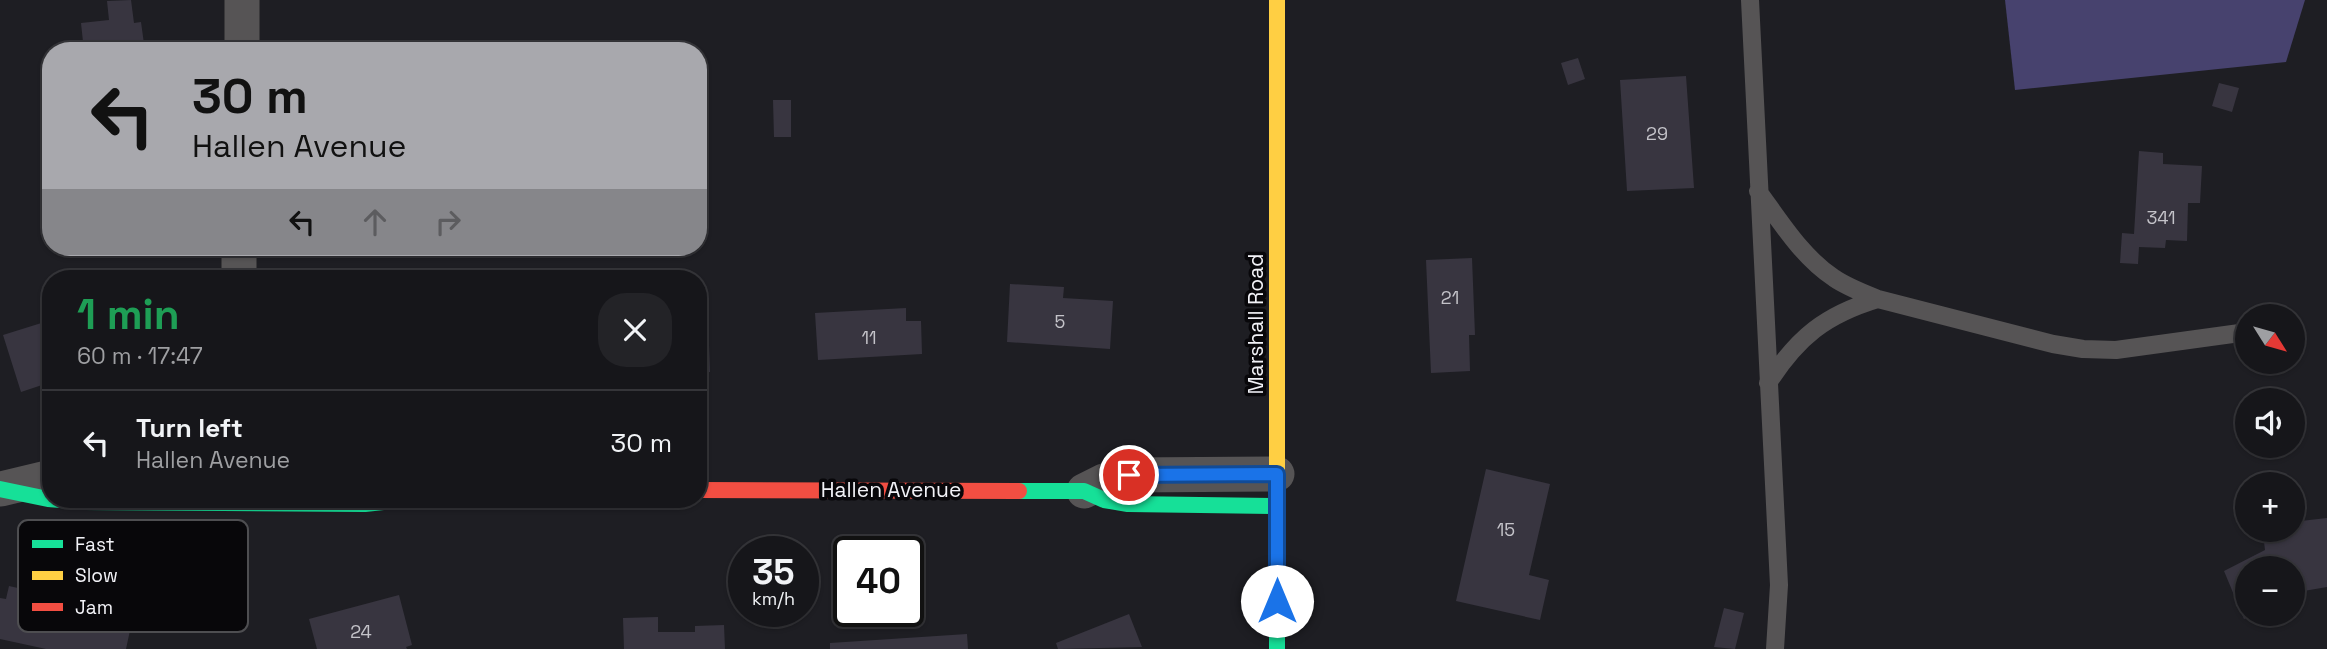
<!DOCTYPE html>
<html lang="en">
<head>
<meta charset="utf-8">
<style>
  :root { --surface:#16161a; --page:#232327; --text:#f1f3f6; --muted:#9e9fa2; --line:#353539 }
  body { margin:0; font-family:"Space Grotesk",sans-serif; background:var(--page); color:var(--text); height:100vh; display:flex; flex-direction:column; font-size:26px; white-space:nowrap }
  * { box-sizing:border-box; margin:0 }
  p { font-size:23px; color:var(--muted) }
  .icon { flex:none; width:38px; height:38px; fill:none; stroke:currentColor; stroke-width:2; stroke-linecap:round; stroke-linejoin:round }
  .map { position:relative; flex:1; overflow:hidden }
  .panel { position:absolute; left:42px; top:270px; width:665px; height:238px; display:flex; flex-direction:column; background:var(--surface); border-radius:28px; box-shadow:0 2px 5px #0004,0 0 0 2px var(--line) }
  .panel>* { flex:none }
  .top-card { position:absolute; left:42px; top:42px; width:665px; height:214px; border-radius:28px; box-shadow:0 2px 5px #0004,0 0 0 2px var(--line); background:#a8a8ad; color:#111; overflow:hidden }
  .needle { width:46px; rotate:127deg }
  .buttons { position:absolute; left:2235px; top:304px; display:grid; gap:14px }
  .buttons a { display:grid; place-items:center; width:70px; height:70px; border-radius:50%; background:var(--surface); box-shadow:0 2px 5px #0004,0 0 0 2px var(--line); font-size:35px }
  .speed { position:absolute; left:728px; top:536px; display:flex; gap:14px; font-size:35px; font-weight:700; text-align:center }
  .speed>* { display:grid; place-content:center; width:91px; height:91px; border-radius:50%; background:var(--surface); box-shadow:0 2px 5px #0004,0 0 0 2px var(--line); line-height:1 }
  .speed small { font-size:18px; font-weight:400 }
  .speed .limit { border:4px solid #111; border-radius:10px; background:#fff; color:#111 }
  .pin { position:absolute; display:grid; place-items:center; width:60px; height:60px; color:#fff; margin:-30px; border:4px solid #fff; border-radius:50%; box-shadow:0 2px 7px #0007 }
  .me { position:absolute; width:77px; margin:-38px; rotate:0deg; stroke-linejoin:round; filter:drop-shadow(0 0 5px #0008) }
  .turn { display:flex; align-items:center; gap:24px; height:147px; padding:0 35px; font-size:32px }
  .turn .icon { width:91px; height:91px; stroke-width:2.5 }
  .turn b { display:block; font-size:49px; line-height:60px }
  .lanes { display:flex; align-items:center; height:66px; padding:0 35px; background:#0003; justify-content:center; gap:35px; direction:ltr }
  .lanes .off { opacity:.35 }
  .round { display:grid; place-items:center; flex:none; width:74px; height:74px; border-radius:28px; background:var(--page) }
  .summary { display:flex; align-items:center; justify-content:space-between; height:119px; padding:0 35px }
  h1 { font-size:42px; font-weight:800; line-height:52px; color:#1e9e55 }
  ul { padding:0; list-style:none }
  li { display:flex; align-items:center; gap:21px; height:105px; padding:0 35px; border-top:2px solid var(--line) }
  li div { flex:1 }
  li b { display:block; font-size:26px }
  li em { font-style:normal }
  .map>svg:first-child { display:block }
</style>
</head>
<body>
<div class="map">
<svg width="2327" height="649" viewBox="0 0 2327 649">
  <rect width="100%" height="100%" fill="#1e1e23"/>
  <path fill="#47426e" d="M 2005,0 L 2305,0 L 2286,62 L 2015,90 Z"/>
  <path fill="#383540" d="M 131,0 L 134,23 L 141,22 L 145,51 L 84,51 L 81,23 L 109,20 L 107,1 Z
    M 1578,58 L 1585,79 L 1568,85 L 1561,63 Z
    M 1686,76 L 1694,188 L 1627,191 L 1620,80 Z
    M 2219,83 L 2239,88 L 2232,112 L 2212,106 Z
    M 773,100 L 791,100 L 791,137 L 774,137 Z
    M 2139,151 L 2163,153 L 2163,164 L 2202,166 L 2200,203 L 2188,203 L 2187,241 L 2166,240 L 2165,248 L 2139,247 L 2138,264 L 2120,263 L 2122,233 L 2134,234 Z
    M 1472,258 L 1475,335 L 1469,335 L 1470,371 L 1431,373 L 1426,260 Z
    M 1010,284 L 1064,287 L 1063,298 L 1113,301 L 1110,349 L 1007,342 Z
    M 906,308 L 906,321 L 921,321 L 922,354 L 818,360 L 815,313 Z
    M 698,318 L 708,318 L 710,372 L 698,372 Z
    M 51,320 L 51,382 L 21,392 L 3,335 Z
    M 1486,469 L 1550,484 L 1529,575 L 1549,580 L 1540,620 L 1456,601 Z
    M 2327,518 L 2327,587 L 2292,593 L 2292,569 L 2247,569 L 2247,614 L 2255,614 L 2244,619 L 2224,571 L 2265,550 L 2263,534 L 2267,530 L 2292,530 L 2292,522 Z
    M 9,586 L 90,604 L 92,597 L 135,607 L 126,649 L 46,649 L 0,639 L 0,598 L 6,599 Z
    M 399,595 L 412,645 L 406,647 L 407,649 L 317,649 L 309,619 Z
    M 1724,608 L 1744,613 L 1735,649 L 1714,647 Z
    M 1129,614 L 1142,647 L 1058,649 L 1056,643 Z
    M 658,617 L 658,632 L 695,632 L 695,626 L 724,625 L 725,649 L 624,649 L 623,618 Z
    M 967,634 L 968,649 L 830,649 L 830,643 Z"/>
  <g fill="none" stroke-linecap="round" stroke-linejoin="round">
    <path stroke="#565455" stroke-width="18" d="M 1750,0 L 1779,585 L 1775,649
      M 1758,191 C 1780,221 1802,257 1834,278 C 1847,287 1863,293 1878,299 L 2053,344 L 2083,349 L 2116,350 L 2247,332
      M 1768,383 C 1798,337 1825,315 1878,299"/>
    <path stroke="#565455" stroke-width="35" d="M 242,51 L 242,0
      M 239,278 L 239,247
      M 1,489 L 51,477
      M 1084,491 L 1104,481 L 1129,475 L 1277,474"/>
    <path stroke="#16e098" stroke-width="16" d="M 0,489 L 48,499 L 86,502 L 365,504 L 411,499
      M 1019,491 L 1084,491 L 1104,500 L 1128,504 L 1277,506
      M 1277,493 L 1277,649"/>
    <path stroke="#ffcf43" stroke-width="16" d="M 1277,0 L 1277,493"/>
    <path stroke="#f24e42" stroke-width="16" d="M 698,490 L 1019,491"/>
  </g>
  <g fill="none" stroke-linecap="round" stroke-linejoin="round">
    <defs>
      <path id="route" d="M 1129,475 L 1277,474 L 1277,601"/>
    </defs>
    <use href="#route" stroke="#114b97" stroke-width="18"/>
    <use href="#route" stroke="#1a73e8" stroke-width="12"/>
  </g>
  <g text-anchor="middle" stroke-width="7" stroke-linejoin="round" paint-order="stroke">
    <g font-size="18" fill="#c4c3c9">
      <text x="1657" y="140">29</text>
      <text x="2161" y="224">341</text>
      <text x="1450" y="304">21</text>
      <text x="1060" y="328">5</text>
      <text x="869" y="344">11</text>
      <text x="1506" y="536">15</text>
      <text x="361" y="638">24</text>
    </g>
    <g font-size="21" fill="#f2f2f7" stroke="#08070a">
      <text transform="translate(1256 324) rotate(-90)" y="7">Marshall Road</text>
      <text x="891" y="497">Hallen Avenue</text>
    </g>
  </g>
  <rect x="18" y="520" width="230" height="112" rx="10" fill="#08070a" stroke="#4e4e51" stroke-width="2"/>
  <rect x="32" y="540" width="31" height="8" fill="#16e098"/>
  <rect x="32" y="571" width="31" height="9" fill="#ffcf43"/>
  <rect x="32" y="603" width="31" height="8" fill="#f24e42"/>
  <g font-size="19" fill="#f2f2f7">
    <text x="75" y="551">Fast</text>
    <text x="75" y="582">Slow</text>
    <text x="75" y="614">Jam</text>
  </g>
</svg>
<div class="buttons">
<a><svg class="needle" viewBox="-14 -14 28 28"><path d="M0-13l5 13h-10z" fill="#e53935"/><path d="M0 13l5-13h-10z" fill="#9e9fa2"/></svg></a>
<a><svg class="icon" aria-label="sound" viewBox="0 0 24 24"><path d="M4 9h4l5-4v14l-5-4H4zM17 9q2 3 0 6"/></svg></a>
<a>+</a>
<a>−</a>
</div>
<div class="speed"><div>35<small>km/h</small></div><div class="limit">40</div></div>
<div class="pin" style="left:1129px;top:475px;background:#d93025"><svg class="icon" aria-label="arrive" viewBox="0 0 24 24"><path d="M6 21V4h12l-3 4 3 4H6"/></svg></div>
<svg class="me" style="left:1277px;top:601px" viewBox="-20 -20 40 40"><circle r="19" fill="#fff"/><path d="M0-13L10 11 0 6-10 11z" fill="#1a73e8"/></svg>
<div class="top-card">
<div class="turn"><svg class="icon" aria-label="left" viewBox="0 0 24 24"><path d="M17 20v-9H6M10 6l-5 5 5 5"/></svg><div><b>30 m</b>Hallen Avenue</div></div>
<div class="lanes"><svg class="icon" aria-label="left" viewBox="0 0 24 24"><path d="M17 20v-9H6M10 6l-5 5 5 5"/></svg><svg class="icon off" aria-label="ahead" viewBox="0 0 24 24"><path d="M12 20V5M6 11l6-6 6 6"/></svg><svg class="icon off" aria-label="right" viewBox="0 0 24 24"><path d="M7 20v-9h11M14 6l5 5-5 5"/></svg></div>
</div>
<section class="panel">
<div class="summary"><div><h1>1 min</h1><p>60 m · 17:47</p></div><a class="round"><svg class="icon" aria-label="close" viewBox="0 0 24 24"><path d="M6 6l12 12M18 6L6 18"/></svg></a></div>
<ul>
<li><svg class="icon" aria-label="left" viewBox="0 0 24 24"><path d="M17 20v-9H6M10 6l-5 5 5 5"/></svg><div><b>Turn left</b><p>Hallen Avenue</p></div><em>30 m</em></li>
</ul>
</section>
</div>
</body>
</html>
